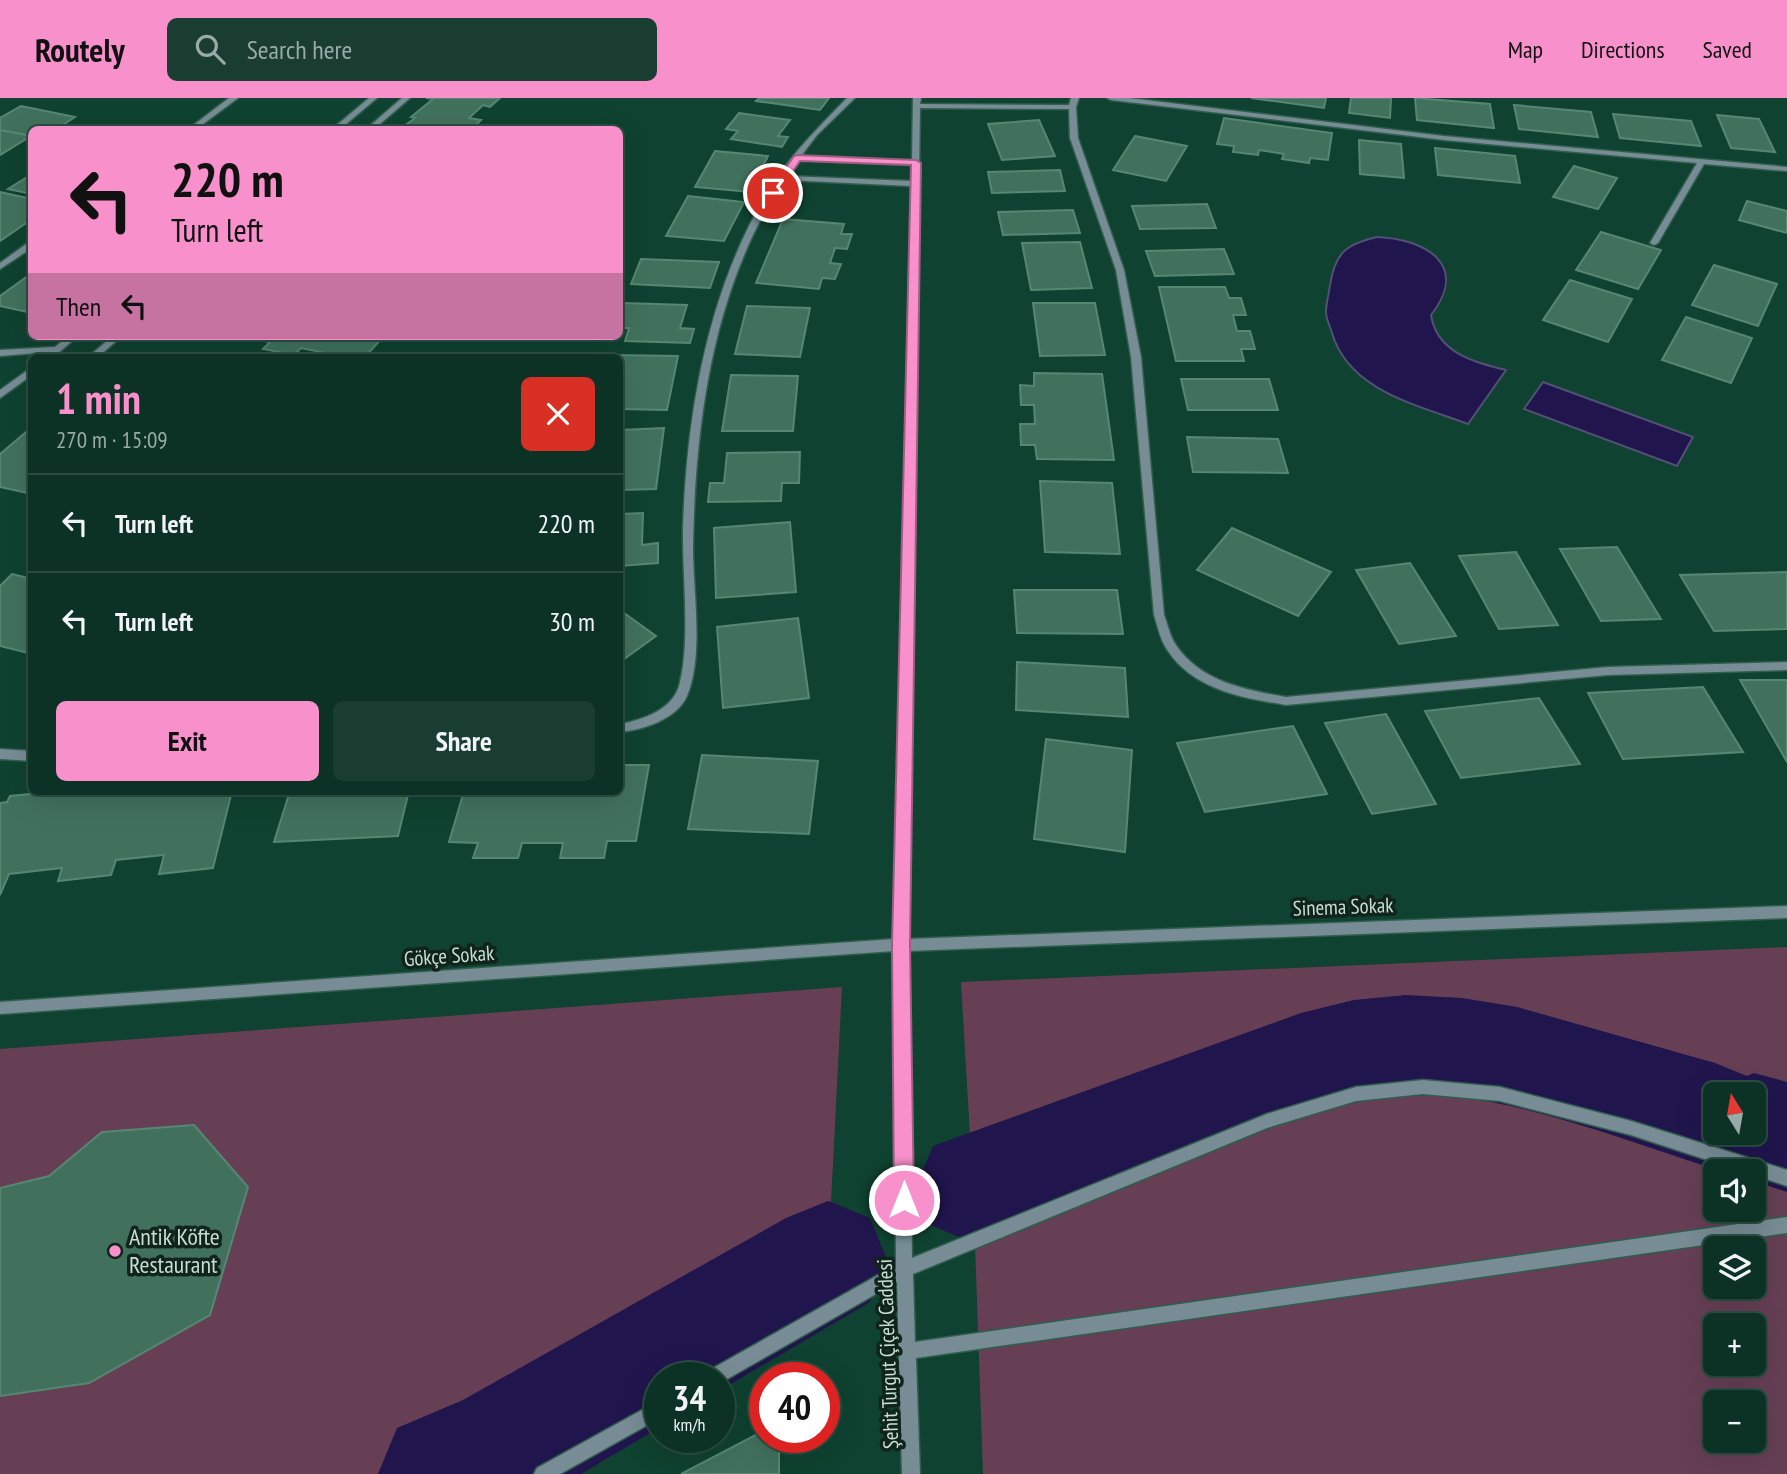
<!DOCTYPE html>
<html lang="en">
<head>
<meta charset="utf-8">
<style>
  :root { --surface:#0b3224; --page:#193e31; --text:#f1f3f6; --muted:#9aaaa6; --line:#2b4d41; --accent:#f890cb }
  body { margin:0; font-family:"PT Sans Narrow",sans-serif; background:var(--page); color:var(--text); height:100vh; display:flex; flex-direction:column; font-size:26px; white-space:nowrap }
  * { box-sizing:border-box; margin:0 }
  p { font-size:23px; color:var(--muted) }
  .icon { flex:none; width:38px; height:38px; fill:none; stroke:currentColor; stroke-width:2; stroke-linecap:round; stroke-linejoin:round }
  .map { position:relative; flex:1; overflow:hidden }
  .drawer { position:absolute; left:28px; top:256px; width:595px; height:441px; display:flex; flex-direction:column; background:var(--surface); border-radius:10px; box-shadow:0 7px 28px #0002,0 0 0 2px var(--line) }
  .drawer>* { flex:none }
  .hud { position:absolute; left:28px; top:28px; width:595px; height:214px; border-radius:10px; box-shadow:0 7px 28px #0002,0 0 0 2px var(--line); background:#f890cb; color:#111; overflow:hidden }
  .needle { width:46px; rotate:349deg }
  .buttons { position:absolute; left:1703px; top:984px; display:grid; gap:14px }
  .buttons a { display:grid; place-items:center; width:63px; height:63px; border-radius:10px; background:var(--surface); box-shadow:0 7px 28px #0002,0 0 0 2px var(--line); font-size:35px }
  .speed { position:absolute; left:644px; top:1264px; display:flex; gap:14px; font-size:35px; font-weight:700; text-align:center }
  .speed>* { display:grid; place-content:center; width:91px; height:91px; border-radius:50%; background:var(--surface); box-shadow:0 7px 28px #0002,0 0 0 2px var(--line); line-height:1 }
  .speed small { font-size:18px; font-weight:400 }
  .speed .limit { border:10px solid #d22; background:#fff; color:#111 }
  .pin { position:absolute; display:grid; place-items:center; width:60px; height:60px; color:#fff; margin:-30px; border:4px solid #fff; border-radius:50%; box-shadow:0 2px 7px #0007 }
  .me { position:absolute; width:77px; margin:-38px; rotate:0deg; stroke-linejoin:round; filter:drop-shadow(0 0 5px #0008) }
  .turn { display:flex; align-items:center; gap:24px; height:147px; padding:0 28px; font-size:32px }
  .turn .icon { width:91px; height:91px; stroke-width:2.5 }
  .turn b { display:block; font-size:49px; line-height:60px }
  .then { display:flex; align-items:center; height:66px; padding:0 28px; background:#0003; gap:14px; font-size:26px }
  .round { display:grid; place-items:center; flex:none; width:74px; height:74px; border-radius:10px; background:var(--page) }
  .headline { display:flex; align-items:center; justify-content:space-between; height:119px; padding:0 28px }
  h1 { font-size:42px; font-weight:700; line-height:52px; color:var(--accent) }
  .primary-button { display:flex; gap:14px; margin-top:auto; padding:14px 28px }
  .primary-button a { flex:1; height:80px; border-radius:10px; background:var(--accent); color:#111; font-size:28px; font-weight:700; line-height:80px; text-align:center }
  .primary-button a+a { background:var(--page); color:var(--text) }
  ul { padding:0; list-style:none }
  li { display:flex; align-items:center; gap:21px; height:98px; padding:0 28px; border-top:2px solid var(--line) }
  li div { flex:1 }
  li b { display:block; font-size:26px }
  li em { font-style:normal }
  header { display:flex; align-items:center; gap:42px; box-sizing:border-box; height:98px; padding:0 35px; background:var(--accent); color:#111 }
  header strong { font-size:33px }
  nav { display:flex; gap:38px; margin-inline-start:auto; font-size:24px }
  .search { width:490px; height:63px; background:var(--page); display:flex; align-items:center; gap:18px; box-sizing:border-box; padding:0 24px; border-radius:10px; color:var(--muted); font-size:26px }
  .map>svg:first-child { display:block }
</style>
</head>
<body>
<header>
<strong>Routely</strong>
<div class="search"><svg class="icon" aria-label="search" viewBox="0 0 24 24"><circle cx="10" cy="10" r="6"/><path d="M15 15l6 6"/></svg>Search here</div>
<nav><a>Map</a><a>Directions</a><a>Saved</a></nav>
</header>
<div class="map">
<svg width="1787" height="1376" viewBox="0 0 1787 1376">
  <rect width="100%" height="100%" fill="#0f4230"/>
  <path fill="#663f55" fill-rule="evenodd" d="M 1787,849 L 1787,1376 L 983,1376 L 973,1088 L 961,884 ZM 1715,996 L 1754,996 L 1754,1034 L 1715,1034 ZM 1715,1073 L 1754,1073 L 1754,1111 L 1715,1111 ZM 1715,1150 L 1754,1150 L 1754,1188 L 1715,1188 ZM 1715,1227 L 1754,1227 L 1754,1265 L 1715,1265 ZM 1715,1304 L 1754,1304 L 1754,1342 L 1715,1342 Z
    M 842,889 L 828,1162 L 508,1347 L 443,1376 L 0,1376 L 0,951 Z"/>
  <path fill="#20154d" stroke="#525175" stroke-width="2" d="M 1377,139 C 1426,141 1470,167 1431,217 C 1437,255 1474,264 1506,272 L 1468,326 C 1418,307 1349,293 1332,235 C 1330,228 1326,221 1326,214 C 1326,205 1329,196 1330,187 C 1335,155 1346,146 1377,139 Z
    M 1543,284 L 1693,339 L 1677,368 L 1524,311 Z"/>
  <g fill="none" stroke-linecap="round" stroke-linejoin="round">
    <path fill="#20154d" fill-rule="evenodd" d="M 1406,897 L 1462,900 L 1517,909 L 1715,965 L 1747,978 L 1754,975 L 1787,984 L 1787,1094 L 1754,1083 L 1754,1073 L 1729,1073 L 1720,1069 L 1715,1071 C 1622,1042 1503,993 1406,996 C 1370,996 1335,1007 1301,1015 L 973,1145 L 933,1128 L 916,1088 L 933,1048 L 1301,915 L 1354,902 ZM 1715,996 L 1754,996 L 1754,1034 L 1715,1034 Z
      M 828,1103 L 870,1120 L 887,1162 L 870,1204 L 719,1293 L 719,1279 L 660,1279 L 660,1329 L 581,1376 L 378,1376 L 397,1330 L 463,1302 L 786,1120 Z"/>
  </g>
  <path fill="#41715d" stroke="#578772" stroke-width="2" d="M 426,0 L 500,0 L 490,9 L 483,7 L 469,20 L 481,22 L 471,32 L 437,32 L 407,26 L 415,20 L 411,19 L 433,1 Z
    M 759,0 L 829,0 L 820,12 L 756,3 Z
    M 1251,0 L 1326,0 L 1324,10 Z
    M 1351,0 L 1391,0 L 1390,20 L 1349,15 Z
    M 1415,0 L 1490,6 L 1494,30 L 1417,22 Z
    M 1514,7 L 1591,14 L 1598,39 L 1519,31 Z
    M 21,8 L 75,19 L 55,32 L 32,32 L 32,38 L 0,32 L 0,20 Z
    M 739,15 L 790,22 L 778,38 L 788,39 L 782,49 L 731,41 L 738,33 L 726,31 Z
    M 1613,16 L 1691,23 L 1701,48 L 1620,40 Z
    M 1717,17 L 1759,21 L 1775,54 L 1731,50 Z
    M 1224,20 L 1332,35 L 1328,62 L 1310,60 L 1309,65 L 1282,61 L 1284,56 L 1259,52 L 1258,57 L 1233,54 L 1234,48 L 1217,46 Z
    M 1039,22 L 1055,58 L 1002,62 L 988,26 Z
    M 0,32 L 31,38 L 0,57 Z
    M 1135,38 L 1187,48 L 1166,83 L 1113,72 Z
    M 1359,42 L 1401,46 L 1404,80 L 1360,76 Z
    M 1435,50 L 1515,58 L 1520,85 L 1438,77 Z
    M 715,53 L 768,58 L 750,94 L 695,89 Z
    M 1574,68 L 1617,80 L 1598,111 L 1553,99 Z
    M 1060,72 L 1065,93 L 992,95 L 988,74 Z
    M 32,76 L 32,96 L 8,91 Z
    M 0,94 L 32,101 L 32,121 L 0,143 Z
    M 688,98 L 744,104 L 724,143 L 666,138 Z
    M 1747,103 L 1787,113 L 1787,135 L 1739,122 Z
    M 1207,106 L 1216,130 L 1140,131 L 1132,108 Z
    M 1073,112 L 1080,135 L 1003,137 L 998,114 Z
    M 783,121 L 844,126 L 841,136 L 852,136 L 847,151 L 835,150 L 830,165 L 841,166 L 835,181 L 822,180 L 819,191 L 756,185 Z
    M 1601,134 L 1661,152 L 1638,191 L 1576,172 Z
    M 1080,144 L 1092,190 L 1031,192 L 1022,145 Z
    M 1224,151 L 1234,176 L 1155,178 L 1146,153 Z
    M 641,161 L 719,164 L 710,190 L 631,186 Z
    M 1714,167 L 1777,186 L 1758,228 L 1692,207 Z
    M 32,175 L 32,215 L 0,208 L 0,198 Z
    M 1570,182 L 1632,201 L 1608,244 L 1543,222 Z
    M 1159,189 L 1225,189 L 1229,200 L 1241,200 L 1246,217 L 1233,217 L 1237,233 L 1250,233 L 1255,251 L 1241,251 L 1244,263 L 1176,263 Z
    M 623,205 L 687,207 L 680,230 L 694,231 L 690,245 L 625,243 L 629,230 L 620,230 Z
    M 1033,205 L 1095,205 L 1105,257 L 1040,258 Z
    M 747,208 L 810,210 L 800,259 L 735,256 Z
    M 1686,219 L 1752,240 L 1731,285 L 1662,262 Z
    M 236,238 L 384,238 L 365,259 L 348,256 L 345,259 L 301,250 L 294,257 L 263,251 L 270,244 Z
    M 612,257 L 678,258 L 667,312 L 620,311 L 620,259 Z
    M 1034,275 L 1102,276 L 1114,362 L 1037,361 L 1035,347 L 1021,347 L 1020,326 L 1035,326 L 1034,307 L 1021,307 L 1020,287 L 1034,288 Z
    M 731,277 L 798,278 L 793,333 L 722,333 Z
    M 1181,281 L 1269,281 L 1278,312 L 1188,312 Z
    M 32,329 L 32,396 L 0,389 L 0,356 Z
    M 664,330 L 656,391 L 620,392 L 620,332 Z
    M 1187,339 L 1278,341 L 1288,375 L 1193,374 Z
    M 800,354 L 799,385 L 782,385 L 781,403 L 708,404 L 710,385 L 724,385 L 727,355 Z
    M 1040,383 L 1112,385 L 1120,456 L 1045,454 Z
    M 643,415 L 642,447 L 658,445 L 658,465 L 620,468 L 620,416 Z
    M 790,424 L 796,494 L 716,500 L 714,430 Z
    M 1232,430 L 1331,474 L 1298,518 L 1197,472 Z
    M 1617,449 L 1661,521 L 1601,523 L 1560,451 Z
    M 1516,454 L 1558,527 L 1499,531 L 1459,458 Z
    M 1410,465 L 1456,538 L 1399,546 L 1356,472 Z
    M 1787,474 L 1787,531 L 1714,533 L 1680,477 Z
    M 12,476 L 32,481 L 32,556 L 0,548 L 0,488 Z
    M 1014,492 L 1117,492 L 1123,536 L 1017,535 Z
    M 620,512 L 656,538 L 620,564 Z
    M 798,520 L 809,600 L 723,610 L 717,529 Z
    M 1017,564 L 1125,570 L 1128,619 L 1016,612 Z
    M 1740,582 L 1787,582 L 1787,664 Z
    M 1703,589 L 1743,654 L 1623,661 L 1588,595 Z
    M 1539,600 L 1580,666 L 1461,680 L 1425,613 Z
    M 1386,616 L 1436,706 L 1372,716 L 1325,625 Z
    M 1293,628 L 1327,696 L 1205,714 L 1177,645 Z
    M 1046,641 L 1132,652 L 1125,754 L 1034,741 Z
    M 702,657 L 818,663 L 809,736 L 688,731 Z
    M 620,667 L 649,667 L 636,743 L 607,743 L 604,760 L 560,760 L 563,745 L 522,745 L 518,760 L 473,760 L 478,745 L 449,744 L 464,693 L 620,693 Z
    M 60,693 L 232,693 L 213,770 L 159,776 L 164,757 L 116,762 L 111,777 L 58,783 L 62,770 L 9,776 L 0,797 L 0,705 L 7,704 L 10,698 Z
    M 290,693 L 409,693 L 398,738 L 274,744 Z
    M 194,1027 L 248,1089 L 210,1217 L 89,1285 L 0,1298 L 0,1090 L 49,1078 L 102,1034 Z
    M 765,1332 L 765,1339 L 779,1339 L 779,1376 L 681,1376 Z"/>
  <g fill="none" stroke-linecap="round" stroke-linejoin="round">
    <defs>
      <path id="minor" d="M 229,0 L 238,0 L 195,32 L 187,32 Z
        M 369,0 L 377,0 L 339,32 L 331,32 Z
        M 402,0 L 410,0 L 373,32 L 365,32 Z
        M 847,0 L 855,0 L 817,37 L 801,58 L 912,63 L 913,0 L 921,0 L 920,6 L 1069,7 L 1071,0 L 1079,0 L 1076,9 L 1078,40 L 1124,172 L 1141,259 L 1164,517 C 1168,527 1170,539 1176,547 C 1201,584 1246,592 1286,599 L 1608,569 L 1787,564 L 1787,572 L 1608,577 L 1286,607 C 1243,600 1194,592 1168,553 C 1160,542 1158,529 1154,517 L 1131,259 L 1116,172 L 1070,40 L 1069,11 L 920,10 L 908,841 L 1787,808 L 1787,820 L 908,853 L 912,1160 L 1267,1016 L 1356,989 L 1423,982 L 1500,989 L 1631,1023 L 1787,1072 L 1787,1088 L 1754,1077 L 1754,1073 L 1741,1073 L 1631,1037 L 1500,1003 L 1423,996 L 1356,1003 L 1267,1030 L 913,1176 L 915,1244 L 1787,1119 L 1787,1135 L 916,1260 L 920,1376 L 902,1376 L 897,1184 L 720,1285 L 719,1279 L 706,1279 L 708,1273 L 896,1167 L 894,853 L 0,916 L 0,904 L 894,841 L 911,88 L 784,82 C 713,189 695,324 693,450 C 693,493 704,558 687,598 C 677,621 643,632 620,634 L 620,626 C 642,622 672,612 679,588 C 691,544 682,476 683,429 C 687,310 709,185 774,84 C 796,51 820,28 847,0 ZM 798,62 L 912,67 L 912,83 L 787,78 Z
        M 1107,0 L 1129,0 L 1444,38 L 1787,69 L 1787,73 L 1704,66 L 1658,145 L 1654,147 L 1650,145 L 1697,65 L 1444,42 L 1111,2 Z
        M 29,144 L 32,144 L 32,150 L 0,171 L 0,165 Z
        M 69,238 L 78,238 L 57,256 L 50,254 L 0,258 L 0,252 L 55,249 Z
        M 113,238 L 122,238 L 98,259 L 88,259 Z
        M 32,269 L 32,277 L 0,300 L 0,292 Z
        M 0,651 L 32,653 L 32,663 L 0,661 Z
        M 660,1302 L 660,1320 L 560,1376 L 534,1376 L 537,1370 Z"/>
    </defs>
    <use href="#minor" stroke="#305e4d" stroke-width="3"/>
    <use href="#minor" fill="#778c95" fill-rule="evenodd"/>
  </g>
  <path fill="#f890cb" stroke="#a15e84" stroke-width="2" d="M 797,57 L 916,62 L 921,65 L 910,847 L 914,1102 L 911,1109 L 904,1112 L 896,1109 L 894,1102 L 892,847 L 911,67 L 800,63 L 777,97 L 770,97 L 768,95 L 794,58 Z"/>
  <circle fill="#f890cb" stroke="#10241c" stroke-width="2.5" cx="115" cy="1153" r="7"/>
  <g text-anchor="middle" stroke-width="7" stroke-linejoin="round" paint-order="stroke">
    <g font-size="21" fill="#c6ded3" stroke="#10241c">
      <text transform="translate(1343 809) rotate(-2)" y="7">Sinema Sokak</text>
      <text transform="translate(449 858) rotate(-4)" y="7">Gökçe Sokak</text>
      <text transform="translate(888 1256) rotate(-92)" y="7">Şehit Turgut Çiçek Caddesi</text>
    </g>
    <g font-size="24" fill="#c6ded3" stroke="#10241c" text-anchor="start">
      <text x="129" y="1147">Antik Köfte<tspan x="129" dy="28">Restaurant</tspan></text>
    </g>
  </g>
</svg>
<div class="buttons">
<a><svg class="needle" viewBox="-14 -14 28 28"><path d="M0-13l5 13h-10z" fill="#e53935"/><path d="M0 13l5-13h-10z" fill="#9aaaa6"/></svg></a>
<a><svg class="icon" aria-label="sound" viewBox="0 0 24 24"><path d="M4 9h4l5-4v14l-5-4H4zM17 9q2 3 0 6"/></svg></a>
<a><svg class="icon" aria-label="layers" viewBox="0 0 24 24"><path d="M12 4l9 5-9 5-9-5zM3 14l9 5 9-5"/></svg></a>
<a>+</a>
<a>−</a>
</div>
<div class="speed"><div>34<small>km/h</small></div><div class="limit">40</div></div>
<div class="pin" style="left:773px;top:95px;background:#d93025"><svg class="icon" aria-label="arrive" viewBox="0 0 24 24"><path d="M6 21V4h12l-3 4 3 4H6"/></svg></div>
<svg class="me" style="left:904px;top:1102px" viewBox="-20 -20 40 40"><circle r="17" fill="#f890cb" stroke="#fff" stroke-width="3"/><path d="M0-11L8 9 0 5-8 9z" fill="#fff"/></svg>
<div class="hud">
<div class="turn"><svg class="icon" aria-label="left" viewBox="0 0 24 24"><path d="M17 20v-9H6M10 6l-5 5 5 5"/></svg><div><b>220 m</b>Turn left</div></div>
<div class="then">Then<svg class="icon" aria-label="left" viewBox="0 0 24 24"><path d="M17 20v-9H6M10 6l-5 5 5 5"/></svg></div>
</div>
<section class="drawer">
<div class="headline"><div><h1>1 min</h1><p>270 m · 15:09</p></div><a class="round" style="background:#d93025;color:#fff"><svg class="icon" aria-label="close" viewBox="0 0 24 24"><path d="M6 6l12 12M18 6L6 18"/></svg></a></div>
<ul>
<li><svg class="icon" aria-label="left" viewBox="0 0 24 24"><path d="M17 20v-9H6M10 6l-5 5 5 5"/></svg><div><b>Turn left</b></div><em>220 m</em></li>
<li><svg class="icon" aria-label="left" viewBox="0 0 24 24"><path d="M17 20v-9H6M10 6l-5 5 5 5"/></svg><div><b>Turn left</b></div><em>30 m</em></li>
</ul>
<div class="primary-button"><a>Exit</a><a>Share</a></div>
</section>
</div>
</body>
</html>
